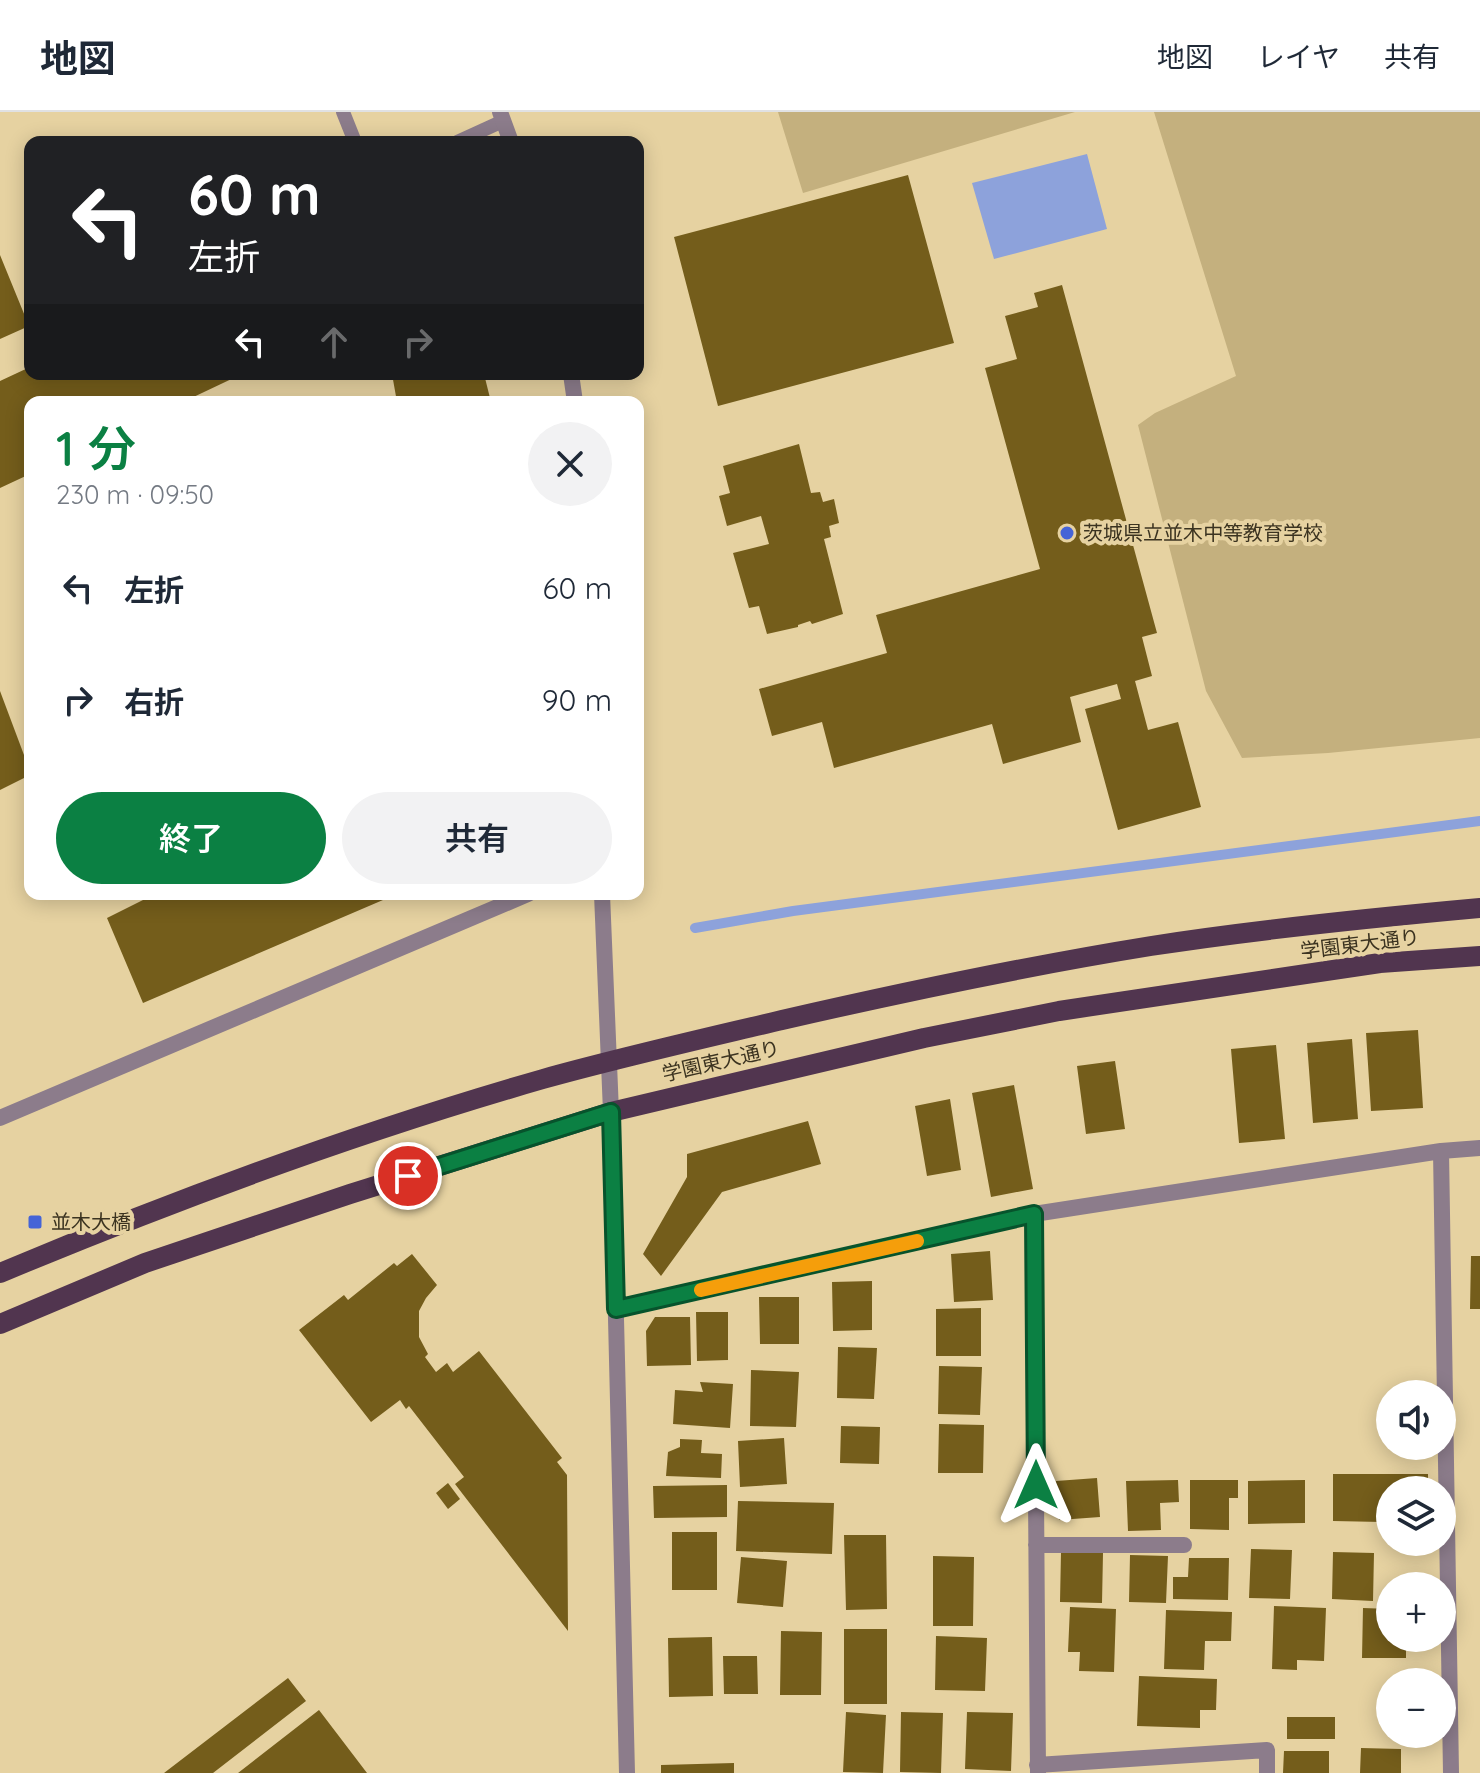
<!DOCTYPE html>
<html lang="ja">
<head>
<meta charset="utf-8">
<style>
  :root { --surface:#fff; --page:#f2f2f3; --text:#1f2937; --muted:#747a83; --line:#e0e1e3; --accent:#0b8043 }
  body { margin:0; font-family:Quicksand,"Noto Sans JP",sans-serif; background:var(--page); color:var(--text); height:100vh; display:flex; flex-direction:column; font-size:30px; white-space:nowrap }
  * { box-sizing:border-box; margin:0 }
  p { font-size:26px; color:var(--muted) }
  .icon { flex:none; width:44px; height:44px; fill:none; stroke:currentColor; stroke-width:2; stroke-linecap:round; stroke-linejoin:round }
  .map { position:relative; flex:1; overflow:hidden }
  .sheet { position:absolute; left:24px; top:284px; width:620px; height:504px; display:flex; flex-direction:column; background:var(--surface); border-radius:16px; box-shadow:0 4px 20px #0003 }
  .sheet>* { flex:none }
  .hud { position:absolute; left:24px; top:24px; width:620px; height:244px; border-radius:16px; box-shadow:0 4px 20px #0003; background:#202124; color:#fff; overflow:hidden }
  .fabs { position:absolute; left:1376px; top:1268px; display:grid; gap:16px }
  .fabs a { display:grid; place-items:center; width:80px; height:80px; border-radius:50%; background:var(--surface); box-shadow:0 4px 20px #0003; font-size:40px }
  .pin { position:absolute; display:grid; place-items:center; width:68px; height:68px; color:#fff; margin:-34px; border:4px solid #fff; border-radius:50%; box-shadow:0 2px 8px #0007 }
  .me { position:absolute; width:88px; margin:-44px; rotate:0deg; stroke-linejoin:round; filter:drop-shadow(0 0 6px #0008) }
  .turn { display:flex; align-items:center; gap:28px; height:168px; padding:0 32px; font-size:36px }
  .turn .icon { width:104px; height:104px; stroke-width:2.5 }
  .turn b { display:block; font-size:56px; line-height:68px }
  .lanes { display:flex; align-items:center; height:76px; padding:0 32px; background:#0003; justify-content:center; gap:40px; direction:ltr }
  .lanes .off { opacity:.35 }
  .round { display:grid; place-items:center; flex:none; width:84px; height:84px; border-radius:42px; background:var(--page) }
  .summary { display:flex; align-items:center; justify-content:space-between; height:136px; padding:0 32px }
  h1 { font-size:48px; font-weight:600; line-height:60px; color:var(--accent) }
  .cta { display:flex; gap:16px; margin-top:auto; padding:16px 32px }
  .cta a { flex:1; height:92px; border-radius:48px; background:var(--accent); color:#fff; font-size:32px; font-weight:600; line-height:92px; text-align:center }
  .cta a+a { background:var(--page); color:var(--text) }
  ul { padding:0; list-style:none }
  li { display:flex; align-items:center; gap:24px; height:112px; padding:0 32px }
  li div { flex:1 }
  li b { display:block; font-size:30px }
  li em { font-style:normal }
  header { display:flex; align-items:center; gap:48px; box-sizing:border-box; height:112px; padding:0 40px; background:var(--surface); border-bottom:2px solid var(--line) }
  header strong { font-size:38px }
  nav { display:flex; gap:44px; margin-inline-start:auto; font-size:28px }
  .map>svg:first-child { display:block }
</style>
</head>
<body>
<header>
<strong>地図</strong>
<nav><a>地図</a><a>レイヤ</a><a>共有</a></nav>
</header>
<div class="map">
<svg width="1480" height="1661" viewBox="0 0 1480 1661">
  <rect width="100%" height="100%" fill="#e6d2a1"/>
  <path fill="#c4b07e" d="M 778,0 L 1075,0 L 803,81 Z
    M 1154,0 L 1480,0 L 1480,626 L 1328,641 L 1242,646 L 1206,579 L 1138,313 L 1155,301 L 1236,264 Z"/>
  <path fill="#8da2db" d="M 1087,42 L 1107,117 L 994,147 L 972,71 Z"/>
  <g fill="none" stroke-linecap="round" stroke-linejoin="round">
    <path stroke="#8da2db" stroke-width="10" d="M 695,816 L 793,799 L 1480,709"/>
  </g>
  <path fill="#745d1b" d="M 908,63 L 954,231 L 718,294 L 674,125 Z
    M 0,143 L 29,214 L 0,227 Z
    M 1062,173 L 1157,521 L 1142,525 L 1152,564 L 1135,569 L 1148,618 L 1178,610 L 1201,695 L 1118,718 L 1085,597 L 1121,587 L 1117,572 L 1070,585 L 1081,630 L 1003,652 L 992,612 L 834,656 L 822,610 L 772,624 L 759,577 L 887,541 L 876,503 L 1040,457 L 985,256 L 1017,247 L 1005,204 L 1038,195 L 1034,181 Z
    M 30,255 L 30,262 L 242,262 L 183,290 L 30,290 L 30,362 L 0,376 L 0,269 Z
    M 392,262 L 484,262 L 491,290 L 397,290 Z
    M 799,332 L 811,381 L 820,380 L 823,390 L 834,387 L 839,411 L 829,414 L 831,425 L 824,427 L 843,502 L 812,512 L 810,509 L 798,513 L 798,515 L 767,522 L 759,494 L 749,496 L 733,441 L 769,432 L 761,404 L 727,414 L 719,384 L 730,381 L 723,354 Z
    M 0,579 L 30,659 L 30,663 L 0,678 Z
    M 155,782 L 397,782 L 143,891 L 107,806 Z
    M 1418,918 L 1423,996 L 1371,999 L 1366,921 Z
    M 1352,927 L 1358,1007 L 1313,1011 L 1307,931 Z
    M 1276,933 L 1285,1027 L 1239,1031 L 1231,937 Z
    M 1115,949 L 1125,1017 L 1086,1022 L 1077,954 Z
    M 1014,973 L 1033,1077 L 991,1085 L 972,981 Z
    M 950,987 L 961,1058 L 927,1064 L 915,994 Z
    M 808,1009 L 821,1052 L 722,1080 L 661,1164 L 643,1142 L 687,1065 L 687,1042 Z
    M 990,1139 L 993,1188 L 954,1190 L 951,1142 Z
    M 412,1142 L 437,1173 L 426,1186 L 419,1199 L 419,1225 L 428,1242 L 425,1245 L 436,1260 L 447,1251 L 453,1260 L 479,1239 L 562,1346 L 557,1350 L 567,1363 L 568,1519 L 455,1372 L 464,1365 L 409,1294 L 406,1297 L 400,1288 L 371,1310 L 299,1218 L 344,1183 L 348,1188 L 394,1151 L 397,1154 Z
    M 1471,1144 L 1480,1144 L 1480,1197 L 1470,1197 Z
    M 872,1169 L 872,1218 L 833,1219 L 832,1170 Z
    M 759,1185 L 799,1185 L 799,1232 L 760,1232 Z
    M 981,1196 L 981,1244 L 936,1244 L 936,1197 Z
    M 696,1200 L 728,1200 L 728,1248 L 697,1249 Z
    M 655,1205 L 690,1205 L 691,1253 L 647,1254 L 646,1219 Z
    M 838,1235 L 877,1236 L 874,1287 L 837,1286 Z
    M 939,1254 L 982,1255 L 980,1303 L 938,1302 Z
    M 751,1258 L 799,1260 L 796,1315 L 750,1314 Z
    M 700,1270 L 733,1272 L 730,1316 L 673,1312 L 675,1278 L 703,1280 Z
    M 939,1312 L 984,1313 L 983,1361 L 938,1361 Z
    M 841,1314 L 880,1315 L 879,1352 L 840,1351 Z
    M 784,1326 L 787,1372 L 740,1375 L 738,1329 Z
    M 680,1327 L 702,1328 L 701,1341 L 722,1342 L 721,1366 L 666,1364 L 668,1340 L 680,1335 Z
    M 1333,1362 L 1428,1362 L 1428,1378 L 1390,1378 L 1390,1395 L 1382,1395 L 1382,1410 L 1333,1409 Z
    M 1097,1366 L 1100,1405 L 1059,1408 L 1056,1369 Z
    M 1178,1368 L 1179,1390 L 1160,1391 L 1161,1418 L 1128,1419 L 1126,1369 Z
    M 1190,1368 L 1238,1368 L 1238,1386 L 1229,1386 L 1229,1418 L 1190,1417 Z
    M 1305,1368 L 1305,1411 L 1248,1412 L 1248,1369 Z
    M 448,1371 L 460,1387 L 448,1397 L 436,1381 Z
    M 727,1373 L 727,1405 L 654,1406 L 653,1374 Z
    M 738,1389 L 834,1391 L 832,1442 L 736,1439 Z
    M 672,1420 L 717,1420 L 717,1478 L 672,1478 Z
    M 844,1423 L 886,1423 L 887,1497 L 846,1498 Z
    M 1251,1437 L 1292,1438 L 1290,1487 L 1249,1486 Z
    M 1061,1440 L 1103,1441 L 1102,1491 L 1060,1490 Z
    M 1333,1440 L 1374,1441 L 1373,1489 L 1332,1487 Z
    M 1130,1443 L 1168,1444 L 1166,1491 L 1129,1490 Z
    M 933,1444 L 974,1445 L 973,1514 L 933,1514 Z
    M 741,1445 L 787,1449 L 783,1495 L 737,1491 Z
    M 1189,1446 L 1229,1446 L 1228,1488 L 1173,1487 L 1173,1465 L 1188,1465 Z
    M 1274,1494 L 1326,1496 L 1324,1549 L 1297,1548 L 1297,1558 L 1272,1557 Z
    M 1070,1495 L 1116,1497 L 1114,1560 L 1079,1559 L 1080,1540 L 1068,1540 Z
    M 1363,1496 L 1390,1497 L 1390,1526 L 1406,1526 L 1406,1546 L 1362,1546 Z
    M 1166,1498 L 1232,1500 L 1231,1529 L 1205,1529 L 1204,1558 L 1164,1557 Z
    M 844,1517 L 887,1517 L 887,1592 L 844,1592 Z
    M 781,1519 L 822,1520 L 821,1583 L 780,1583 Z
    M 936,1524 L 987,1526 L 985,1579 L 935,1578 Z
    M 712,1525 L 713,1584 L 669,1585 L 668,1526 Z
    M 723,1544 L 757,1544 L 758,1582 L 724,1582 Z
    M 1139,1564 L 1217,1567 L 1216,1598 L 1200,1598 L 1200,1616 L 1137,1614 Z
    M 288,1566 L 306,1589 L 213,1661 L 164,1661 Z
    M 319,1598 L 367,1661 L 238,1661 Z
    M 846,1600 L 886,1603 L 883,1661 L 843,1660 Z
    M 901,1600 L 943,1601 L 941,1661 L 900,1660 Z
    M 967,1600 L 1013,1601 L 1011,1659 L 965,1657 Z
    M 1287,1605 L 1335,1605 L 1335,1627 L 1287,1627 Z
    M 1361,1636 L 1401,1637 L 1401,1661 L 1360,1661 Z
    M 1284,1639 L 1329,1639 L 1329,1661 L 1283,1661 Z
    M 734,1651 L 734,1661 L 661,1661 L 661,1653 Z"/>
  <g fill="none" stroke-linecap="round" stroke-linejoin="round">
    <path stroke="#8c7c8b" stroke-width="14" d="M 343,0 L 355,30
      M 457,30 L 503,9"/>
    <path stroke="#8c7c8b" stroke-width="16" d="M 1441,1039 L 1451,1661
      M 1034,1102 L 1038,1661
      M 616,1197 L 1034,1102 L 1441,1039 L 1480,1036
      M 1036,1433 L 1184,1433
      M 1037,1653 L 1267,1638 L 1267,1661"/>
    <path stroke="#8c7c8b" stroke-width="16" d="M 500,0 L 511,30
      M 571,262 L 575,290
      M 602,782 L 611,1000 L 627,1661
      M 0,1006 L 528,782"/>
    <path stroke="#51354f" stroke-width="20" d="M 0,1161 C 177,1087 358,1020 543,967 C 622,945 702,927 782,908 C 904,880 1027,854 1151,834 C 1260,817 1370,806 1480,796
      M 0,1212 L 145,1151 L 350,1082 L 611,1000 L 924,926 L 1059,899 L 1380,851 L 1480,844"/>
  </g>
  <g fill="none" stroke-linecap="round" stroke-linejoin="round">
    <defs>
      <path id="route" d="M 408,1064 L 611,1000 L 616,1197 L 1034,1102 L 1036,1373"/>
    </defs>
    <use href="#route" stroke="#07532c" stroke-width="20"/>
    <use href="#route" stroke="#0b8043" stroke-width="14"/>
    <path stroke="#f59e0b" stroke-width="14" d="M 701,1178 L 917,1129"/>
  </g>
  <g fill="#4564d7" stroke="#e6d2a1" stroke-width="3">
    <circle cx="1067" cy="421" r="8"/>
    <rect x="27" y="1102" width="16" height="16" rx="4"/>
  </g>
  <g text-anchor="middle" stroke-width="8" stroke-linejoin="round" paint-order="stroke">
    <g font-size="20" fill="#3b3320" stroke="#e6d2a1" text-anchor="start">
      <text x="1083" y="428">茨城県立並木中等教育学校</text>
      <text x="51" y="1117">並木大橋</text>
    </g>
    <g font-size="20" fill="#3b3320" stroke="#e6d2a1">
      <text transform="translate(1360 832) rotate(-7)" y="7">学園東大通り</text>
      <text transform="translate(721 949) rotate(-13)" y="7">学園東大通り</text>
    </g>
  </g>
</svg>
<div class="fabs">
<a><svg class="icon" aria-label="sound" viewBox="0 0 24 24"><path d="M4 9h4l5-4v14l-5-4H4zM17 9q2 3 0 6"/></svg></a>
<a><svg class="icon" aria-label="layers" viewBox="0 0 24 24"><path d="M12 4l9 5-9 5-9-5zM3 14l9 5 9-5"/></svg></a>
<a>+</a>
<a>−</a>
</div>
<div class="pin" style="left:408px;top:1064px;background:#d93025"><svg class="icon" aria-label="arrive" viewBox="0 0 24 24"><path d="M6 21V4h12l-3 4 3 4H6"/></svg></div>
<svg class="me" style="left:1036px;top:1373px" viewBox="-20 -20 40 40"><path d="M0-17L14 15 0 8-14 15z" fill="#0b8043" stroke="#fff" stroke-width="4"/></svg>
<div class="hud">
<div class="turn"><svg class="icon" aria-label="left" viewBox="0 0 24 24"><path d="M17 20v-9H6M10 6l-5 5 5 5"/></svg><div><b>60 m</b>左折</div></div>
<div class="lanes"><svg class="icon" aria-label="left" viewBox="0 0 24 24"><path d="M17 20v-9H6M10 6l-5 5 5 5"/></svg><svg class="icon off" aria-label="ahead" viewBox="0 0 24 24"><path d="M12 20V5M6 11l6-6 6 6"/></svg><svg class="icon off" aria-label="right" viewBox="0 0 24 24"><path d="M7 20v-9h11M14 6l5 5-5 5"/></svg></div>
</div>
<section class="sheet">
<div class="summary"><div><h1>1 分</h1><p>230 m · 09:50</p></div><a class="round"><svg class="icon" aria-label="close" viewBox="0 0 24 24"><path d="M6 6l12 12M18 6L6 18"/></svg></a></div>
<ul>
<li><svg class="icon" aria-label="left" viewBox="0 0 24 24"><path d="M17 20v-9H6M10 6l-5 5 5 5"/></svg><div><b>左折</b></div><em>60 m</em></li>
<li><svg class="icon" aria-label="right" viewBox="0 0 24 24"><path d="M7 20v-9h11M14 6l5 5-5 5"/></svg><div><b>右折</b></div><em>90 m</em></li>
</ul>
<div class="cta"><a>終了</a><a>共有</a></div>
</section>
</div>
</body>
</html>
